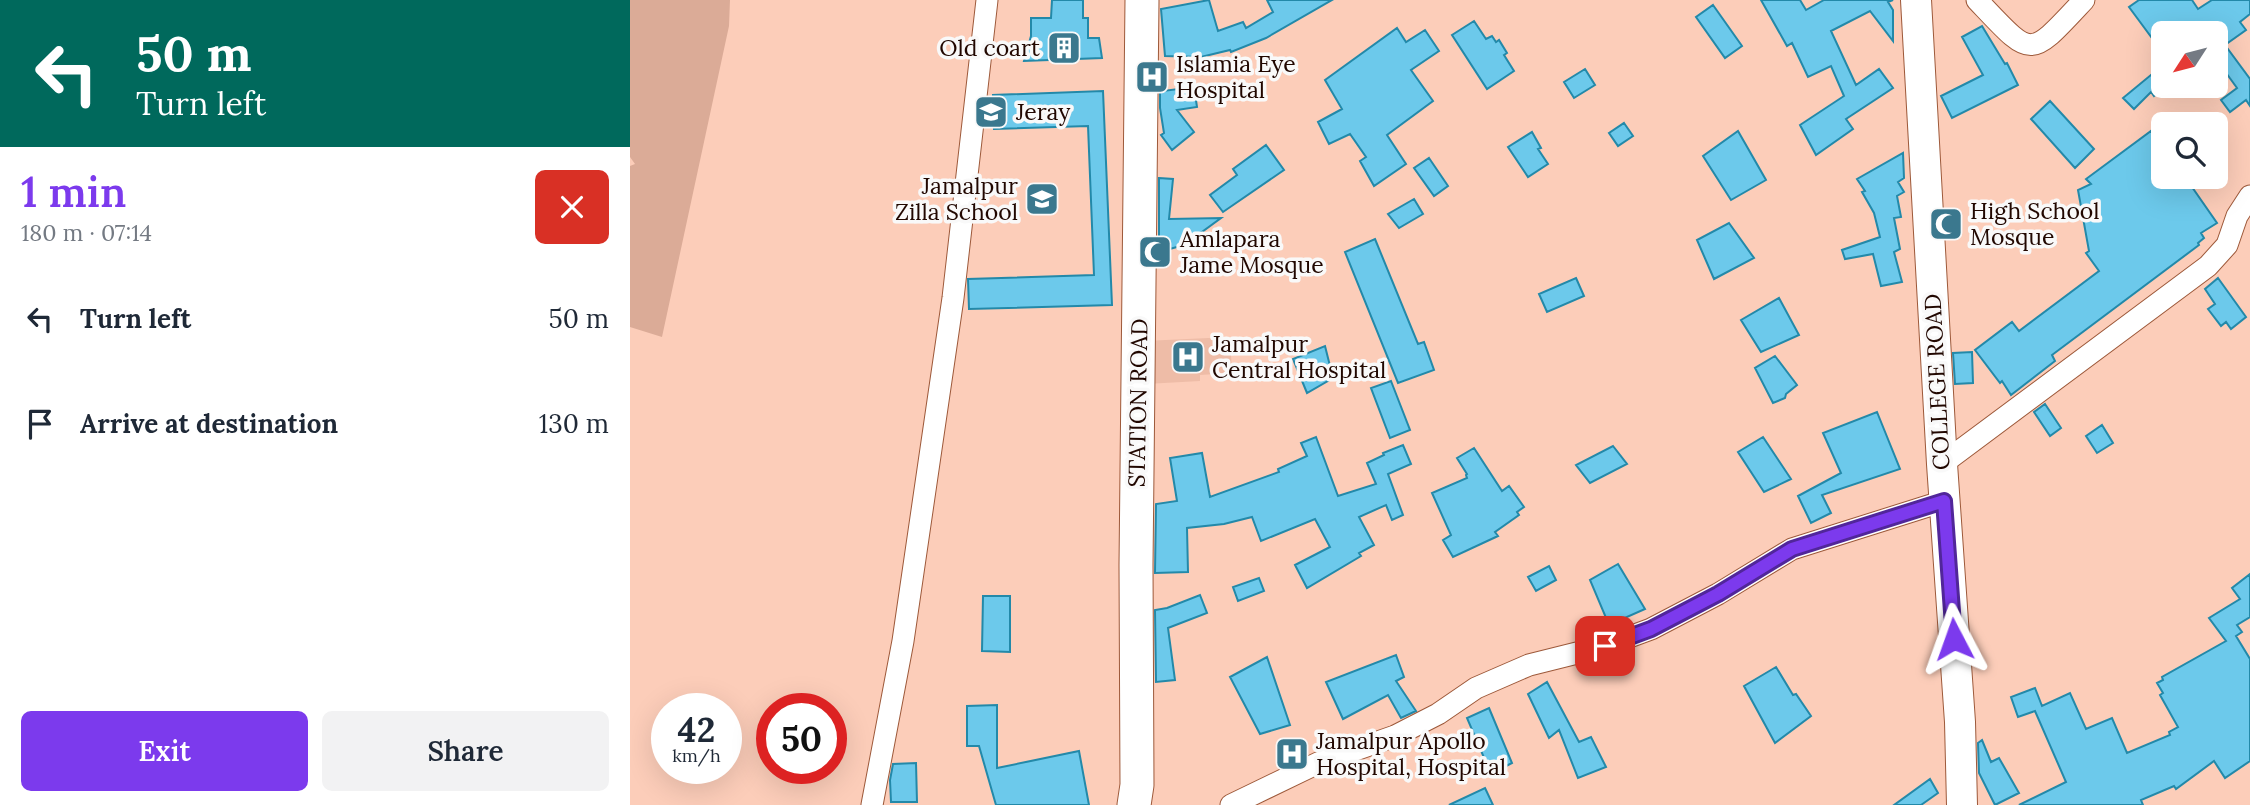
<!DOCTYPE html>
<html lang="en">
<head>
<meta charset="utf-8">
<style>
  :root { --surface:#fff; --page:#f2f2f3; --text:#1f2937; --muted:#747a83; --accent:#7c3aed }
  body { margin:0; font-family:Lora,serif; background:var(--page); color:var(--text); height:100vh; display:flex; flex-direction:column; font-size:26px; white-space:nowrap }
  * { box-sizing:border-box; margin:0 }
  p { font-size:23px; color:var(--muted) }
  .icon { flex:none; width:38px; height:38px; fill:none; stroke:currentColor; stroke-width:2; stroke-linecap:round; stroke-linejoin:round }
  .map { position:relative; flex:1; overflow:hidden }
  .sheet { display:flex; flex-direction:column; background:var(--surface); width:630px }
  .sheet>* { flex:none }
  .banner { background:#00695c; color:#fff; overflow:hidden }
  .needle { width:46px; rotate:234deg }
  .buttons { position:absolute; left:1521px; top:21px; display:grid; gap:14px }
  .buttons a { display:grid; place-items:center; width:77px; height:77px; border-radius:10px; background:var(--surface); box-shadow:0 7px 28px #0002; font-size:35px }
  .speed { position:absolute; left:21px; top:693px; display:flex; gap:14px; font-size:35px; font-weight:700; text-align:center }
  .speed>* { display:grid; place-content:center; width:91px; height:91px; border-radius:50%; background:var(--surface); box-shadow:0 7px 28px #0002; line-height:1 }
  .speed small { font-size:18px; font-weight:400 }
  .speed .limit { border:10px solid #d22; background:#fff; color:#111 }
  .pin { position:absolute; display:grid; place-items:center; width:60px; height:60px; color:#fff; margin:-30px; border-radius:14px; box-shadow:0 4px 10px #0006 }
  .me { position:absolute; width:77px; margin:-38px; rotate:356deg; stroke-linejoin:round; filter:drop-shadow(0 0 5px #0008) }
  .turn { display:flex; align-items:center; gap:24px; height:147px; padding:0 21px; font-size:32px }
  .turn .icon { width:91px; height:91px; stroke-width:2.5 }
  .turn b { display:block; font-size:49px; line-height:60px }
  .round { display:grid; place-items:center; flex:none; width:74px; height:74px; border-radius:10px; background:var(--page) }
  .summary { display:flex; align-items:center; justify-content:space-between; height:119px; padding:0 21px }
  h1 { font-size:42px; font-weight:600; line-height:52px; color:var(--accent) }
  .action { display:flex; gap:14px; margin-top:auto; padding:14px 21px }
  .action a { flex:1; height:80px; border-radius:10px; background:var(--accent); color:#fff; font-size:28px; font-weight:600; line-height:80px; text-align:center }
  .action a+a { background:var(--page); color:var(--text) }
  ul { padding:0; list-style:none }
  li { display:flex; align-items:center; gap:21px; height:105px; padding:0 21px }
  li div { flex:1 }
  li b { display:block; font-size:26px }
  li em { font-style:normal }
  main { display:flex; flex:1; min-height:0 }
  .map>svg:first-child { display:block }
</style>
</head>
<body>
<main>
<section class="sheet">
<div class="banner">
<div class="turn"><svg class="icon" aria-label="left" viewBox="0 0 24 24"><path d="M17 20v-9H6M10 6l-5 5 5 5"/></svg><div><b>50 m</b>Turn left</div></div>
</div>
<div class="summary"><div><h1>1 min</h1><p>180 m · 07:14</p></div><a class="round" style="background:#d93025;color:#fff"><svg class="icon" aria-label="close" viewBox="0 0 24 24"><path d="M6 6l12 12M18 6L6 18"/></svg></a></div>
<ul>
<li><svg class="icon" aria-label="left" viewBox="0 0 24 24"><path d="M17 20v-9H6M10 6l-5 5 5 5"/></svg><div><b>Turn left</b></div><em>50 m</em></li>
<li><svg class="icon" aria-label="arrive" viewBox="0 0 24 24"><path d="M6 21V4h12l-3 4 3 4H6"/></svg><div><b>Arrive at destination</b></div><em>130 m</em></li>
</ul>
<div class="action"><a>Exit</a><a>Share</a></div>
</section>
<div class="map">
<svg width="1620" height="805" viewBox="0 0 1620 805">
  <rect width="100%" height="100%" fill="#fccdb9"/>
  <path fill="#eebca7" d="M 600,337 L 602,373 L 570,375 L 570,381 L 516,384 L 514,341 Z"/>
  <path fill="#dbab97" d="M 0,0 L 100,0 L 99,26 L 32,337 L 0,327 L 0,166 L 5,164 L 0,157 Z"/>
  <path fill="#6cc9eb" stroke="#2389a9" stroke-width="2" d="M 422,0 L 453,0 L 453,18 L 458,18 L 458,38 L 469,38 L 472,58 L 394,61 L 401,36 L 401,18 L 421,18 Z
    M 579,0 L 588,31 L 613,22 L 616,28 L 643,12 L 637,0 L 702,0 L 636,38 L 601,52 L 600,50 L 571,57 L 535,56 L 531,9 Z
    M 1131,0 L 1170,0 L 1176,10 L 1194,0 L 1263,0 L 1258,2 L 1263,10 L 1263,41 L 1240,11 L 1201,31 L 1226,85 L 1249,69 L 1263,88 L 1216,119 L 1223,129 L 1186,155 L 1170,125 L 1214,96 L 1201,66 L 1178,77 L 1162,43 L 1157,46 Z
    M 1509,0 L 1562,0 L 1568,9 L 1582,0 L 1620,0 L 1620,14 L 1610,22 L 1616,30 L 1595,45 L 1620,79 L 1620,106 L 1616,100 L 1600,112 L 1591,100 L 1607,88 L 1586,59 L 1586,33 L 1533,33 L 1533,53 L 1499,7 Z
    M 1083,5 L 1112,46 L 1095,58 L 1066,17 Z
    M 844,21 L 856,39 L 862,36 L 866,42 L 869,40 L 877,53 L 874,55 L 884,71 L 857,89 L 822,35 Z
    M 1352,26 L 1375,64 L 1377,63 L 1388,85 L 1322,118 L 1311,96 L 1353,75 L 1332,37 Z
    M 767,28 L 776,42 L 795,30 L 809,51 L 781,70 L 803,101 L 757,135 L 776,164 L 744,186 L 730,161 L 736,157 L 720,134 L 699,144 L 688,122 L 712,109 L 695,80 Z
    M 1533,65 L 1533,88 L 1524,96 L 1521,92 L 1504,109 L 1493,98 Z
    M 955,69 L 965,85 L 944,98 L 934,82 Z
    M 564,87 L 567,107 L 547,110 L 564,132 L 542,150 L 531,135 L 534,133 L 530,108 L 530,88 L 533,91 Z
    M 473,91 L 482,305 L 339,309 L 338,279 L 464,275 L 458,126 L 364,129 L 363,95 Z
    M 1420,101 L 1464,149 L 1445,168 L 1401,119 Z
    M 994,123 L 1003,136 L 988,146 L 979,133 Z
    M 1108,131 L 1136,180 L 1101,200 L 1073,156 Z
    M 1521,131 L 1533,147 L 1533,177 L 1555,177 L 1587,223 L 1571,233 L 1574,238 L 1568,243 L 1569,245 L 1422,355 L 1425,361 L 1381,395 L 1372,381 L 1370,383 L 1345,350 L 1382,322 L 1389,331 L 1469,271 L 1456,253 L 1459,251 L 1448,190 L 1461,184 L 1456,179 Z
    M 902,132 L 911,148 L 908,149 L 918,164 L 898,177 L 878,147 Z
    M 636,145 L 654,170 L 593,212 L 580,195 L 607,175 L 603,169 Z
    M 1273,153 L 1274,178 L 1268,182 L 1274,192 L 1267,196 L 1271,217 L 1264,218 L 1270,249 L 1264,252 L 1272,282 L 1251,286 L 1243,254 L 1215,259 L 1212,250 L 1250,237 L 1244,213 L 1232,192 L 1235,191 L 1227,179 Z
    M 799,158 L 818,186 L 804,196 L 784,168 Z
    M 529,178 L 543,179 L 539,219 L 591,218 L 554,245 L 536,250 L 536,257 L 529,256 Z
    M 784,199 L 793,214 L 769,228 L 758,214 Z
    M 1099,223 L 1124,258 L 1084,279 L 1067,240 Z
    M 745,239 L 788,344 L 794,342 L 804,370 L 768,383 L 715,252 Z
    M 946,278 L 954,296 L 917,312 L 909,294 Z
    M 1588,278 L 1616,317 L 1601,329 L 1596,322 L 1591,326 L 1578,309 L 1585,304 L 1575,289 Z
    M 1149,298 L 1169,335 L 1131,352 L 1111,320 Z
    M 695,346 L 703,378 L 677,393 L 663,359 Z
    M 1342,352 L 1343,383 L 1325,384 L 1323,353 Z
    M 1145,356 L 1167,385 L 1156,394 L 1155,398 L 1143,403 L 1125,368 Z
    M 761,381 L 780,430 L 760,438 L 741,388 Z
    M 1415,404 L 1431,428 L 1420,436 L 1404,412 Z
    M 1247,412 L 1270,469 L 1192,495 L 1201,513 L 1181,523 L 1168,496 L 1211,473 L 1193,433 Z
    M 1472,425 L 1483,443 L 1467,453 L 1456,436 Z
    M 686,437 L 708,496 L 746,484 L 737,463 L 754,455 L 753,453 L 773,445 L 781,464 L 758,474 L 773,515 L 762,520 L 756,505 L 729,517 L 744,545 L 729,553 L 731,556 L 677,588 L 665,565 L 700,547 L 685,519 L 631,541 L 622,517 L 594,524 L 557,528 L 558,572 L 525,573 L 526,504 L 547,501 L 540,458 L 572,453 L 580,497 L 649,472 L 648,469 L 677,456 L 671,443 Z
    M 1133,437 L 1161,479 L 1134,492 L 1108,452 Z
    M 983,446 L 997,464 L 960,483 L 946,465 Z
    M 844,448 L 872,491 L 879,486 L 894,507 L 887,512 L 889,515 L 865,532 L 868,536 L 823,557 L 813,540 L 821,535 L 802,493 L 837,478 L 836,475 L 837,474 L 827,458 Z
    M 988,564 L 1015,609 L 979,625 L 960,580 Z
    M 919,566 L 926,580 L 906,591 L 898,577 Z
    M 1620,574 L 1620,617 L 1607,625 L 1612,632 L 1606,636 L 1620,659 L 1620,761 L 1595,778 L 1584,761 L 1546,789 L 1544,786 L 1511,800 L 1513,805 L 1389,805 L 1436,782 L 1405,711 L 1388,717 L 1381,697 L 1405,688 L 1412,706 L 1440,693 L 1456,729 L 1482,718 L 1497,753 L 1540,735 L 1539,732 L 1548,727 L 1530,695 L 1533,693 L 1527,683 L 1533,680 L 1532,677 L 1596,641 L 1579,618 L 1610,599 L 1602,588 Z
    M 629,578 L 634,591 L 608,601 L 603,587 Z
    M 570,595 L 577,613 L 538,628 L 545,680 L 526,682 L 525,610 L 537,608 Z
    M 353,596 L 380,596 L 380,652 L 352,651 Z
    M 766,655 L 774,677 L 766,681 L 786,711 L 771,718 L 758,695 L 713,719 L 696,682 Z
    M 637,657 L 660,725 L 630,734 L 600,677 Z
    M 1146,667 L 1163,695 L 1166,694 L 1181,716 L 1145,743 L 1114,686 Z
    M 917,682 L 949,742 L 961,737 L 976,767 L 948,778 L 929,730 L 919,738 L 898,694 Z
    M 367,705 L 367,768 L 449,751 L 459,805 L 366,805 L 349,746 L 337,746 L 337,706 Z
    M 859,708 L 882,763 L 861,774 L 837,718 Z
    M 1352,740 L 1361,762 L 1369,758 L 1389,793 L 1365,805 L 1349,773 L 1348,743 Z
    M 286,763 L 287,802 L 261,802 L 260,780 L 263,764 Z
    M 1300,779 L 1308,793 L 1291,805 L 1264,805 Z
    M 855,788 L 863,805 L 819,805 Z"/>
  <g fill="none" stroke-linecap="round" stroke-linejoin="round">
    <defs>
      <path id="street" d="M 1347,0 C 1403,59 1398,60 1454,0
        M 1312,464 L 1578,266 L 1597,245 L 1607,216 L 1620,196
        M 242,805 L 273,641 L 323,298 L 357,0
        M 601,805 L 688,763 L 765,736 L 808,714 L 846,688 L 899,665 L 975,646 L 1021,629 L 1088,594 L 1162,549 L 1314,501"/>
      <path id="secondary" d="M 1286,0 L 1312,464 L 1330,722 L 1332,805"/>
      <path id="primary" d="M 504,805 L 507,785 L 506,565 L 512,0"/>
    </defs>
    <use href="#street" stroke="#9d593a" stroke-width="23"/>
    <use href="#secondary" stroke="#9d593a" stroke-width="32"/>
    <use href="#primary" stroke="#9d593a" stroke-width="35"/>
    <use href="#street" stroke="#fff" stroke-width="21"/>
    <use href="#secondary" stroke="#fff" stroke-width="30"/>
    <use href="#primary" stroke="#fff" stroke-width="33"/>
  </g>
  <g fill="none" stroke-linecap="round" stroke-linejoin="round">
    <defs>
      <path id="route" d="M 975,646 L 1021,629 L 1088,594 L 1162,549 L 1314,501 L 1324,639"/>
    </defs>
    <use href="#route" stroke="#51269a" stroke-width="18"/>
    <use href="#route" stroke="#7c3aed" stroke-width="12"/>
  </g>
  <defs>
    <symbol id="building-square" viewBox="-11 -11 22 22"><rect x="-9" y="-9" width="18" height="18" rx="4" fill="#3b788e" stroke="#f9f9f9"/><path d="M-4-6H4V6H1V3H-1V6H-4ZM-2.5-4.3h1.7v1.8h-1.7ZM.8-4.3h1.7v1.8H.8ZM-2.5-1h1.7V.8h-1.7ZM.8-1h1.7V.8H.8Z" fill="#fff"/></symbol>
    <symbol id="hospital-square" viewBox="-11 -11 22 22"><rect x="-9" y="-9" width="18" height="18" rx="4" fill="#3b788e" stroke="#f9f9f9"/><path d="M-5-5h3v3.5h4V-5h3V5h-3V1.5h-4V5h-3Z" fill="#fff"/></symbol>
    <symbol id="school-square" viewBox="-11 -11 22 22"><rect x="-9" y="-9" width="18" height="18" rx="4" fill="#3b788e" stroke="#f9f9f9"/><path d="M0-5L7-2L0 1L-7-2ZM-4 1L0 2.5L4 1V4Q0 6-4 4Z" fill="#fff"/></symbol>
    <symbol id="mosque-square" viewBox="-11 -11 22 22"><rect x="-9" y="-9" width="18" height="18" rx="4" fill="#3b788e" stroke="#f9f9f9"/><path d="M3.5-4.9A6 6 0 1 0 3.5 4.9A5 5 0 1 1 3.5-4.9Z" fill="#fff"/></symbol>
  </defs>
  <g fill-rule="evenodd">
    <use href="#building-square" x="415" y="29" width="38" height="38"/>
    <use href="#hospital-square" x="503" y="58" width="38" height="38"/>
    <use href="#school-square" x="342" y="93" width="38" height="38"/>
    <use href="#school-square" x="393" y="180" width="38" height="38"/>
    <use href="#mosque-square" x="1297" y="205" width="38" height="38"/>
    <use href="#mosque-square" x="506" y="233" width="38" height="38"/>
    <use href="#hospital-square" x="539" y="338" width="38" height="38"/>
    <use href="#hospital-square" x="643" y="735" width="38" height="38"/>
  </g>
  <g text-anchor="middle" stroke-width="7" stroke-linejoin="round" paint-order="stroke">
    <g font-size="23" fill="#210700" stroke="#f9f9f9" text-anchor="start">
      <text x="410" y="56" text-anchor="end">Old coart</text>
      <text x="546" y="72">Islamia Eye<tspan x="546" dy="26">Hospital</tspan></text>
      <text x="386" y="120">Jeray</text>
      <text x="388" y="194" text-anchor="end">Jamalpur<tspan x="388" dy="26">Zilla School</tspan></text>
      <text x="1340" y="219">High School<tspan x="1340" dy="26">Mosque</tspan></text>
      <text x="550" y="247">Amlapara<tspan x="550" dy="26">Jame Mosque</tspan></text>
      <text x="582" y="352">Jamalpur<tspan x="582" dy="26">Central Hospital</tspan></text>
      <text x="686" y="749">Jamalpur Apollo<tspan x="686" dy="26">Hospital, Hospital</tspan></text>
    </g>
    <g font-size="23" fill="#210700" stroke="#f9f9f9">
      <text transform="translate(1307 382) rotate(-93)" y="8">COLLEGE ROAD</text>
      <text transform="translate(508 403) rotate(-89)" y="8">STATION ROAD</text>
    </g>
  </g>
</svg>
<div class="buttons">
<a><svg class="needle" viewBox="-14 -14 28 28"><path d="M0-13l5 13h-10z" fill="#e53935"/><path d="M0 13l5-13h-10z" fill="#747a83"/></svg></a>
<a><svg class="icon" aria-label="search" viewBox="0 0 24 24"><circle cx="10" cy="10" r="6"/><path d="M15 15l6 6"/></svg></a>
</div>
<div class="speed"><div>42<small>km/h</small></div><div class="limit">50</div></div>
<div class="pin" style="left:975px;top:646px;background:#d93025"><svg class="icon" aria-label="arrive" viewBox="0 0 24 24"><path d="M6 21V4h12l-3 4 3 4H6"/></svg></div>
<svg class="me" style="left:1324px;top:639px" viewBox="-20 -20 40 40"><path d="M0-17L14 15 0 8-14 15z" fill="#7c3aed" stroke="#fff" stroke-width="4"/></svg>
</div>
</main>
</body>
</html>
